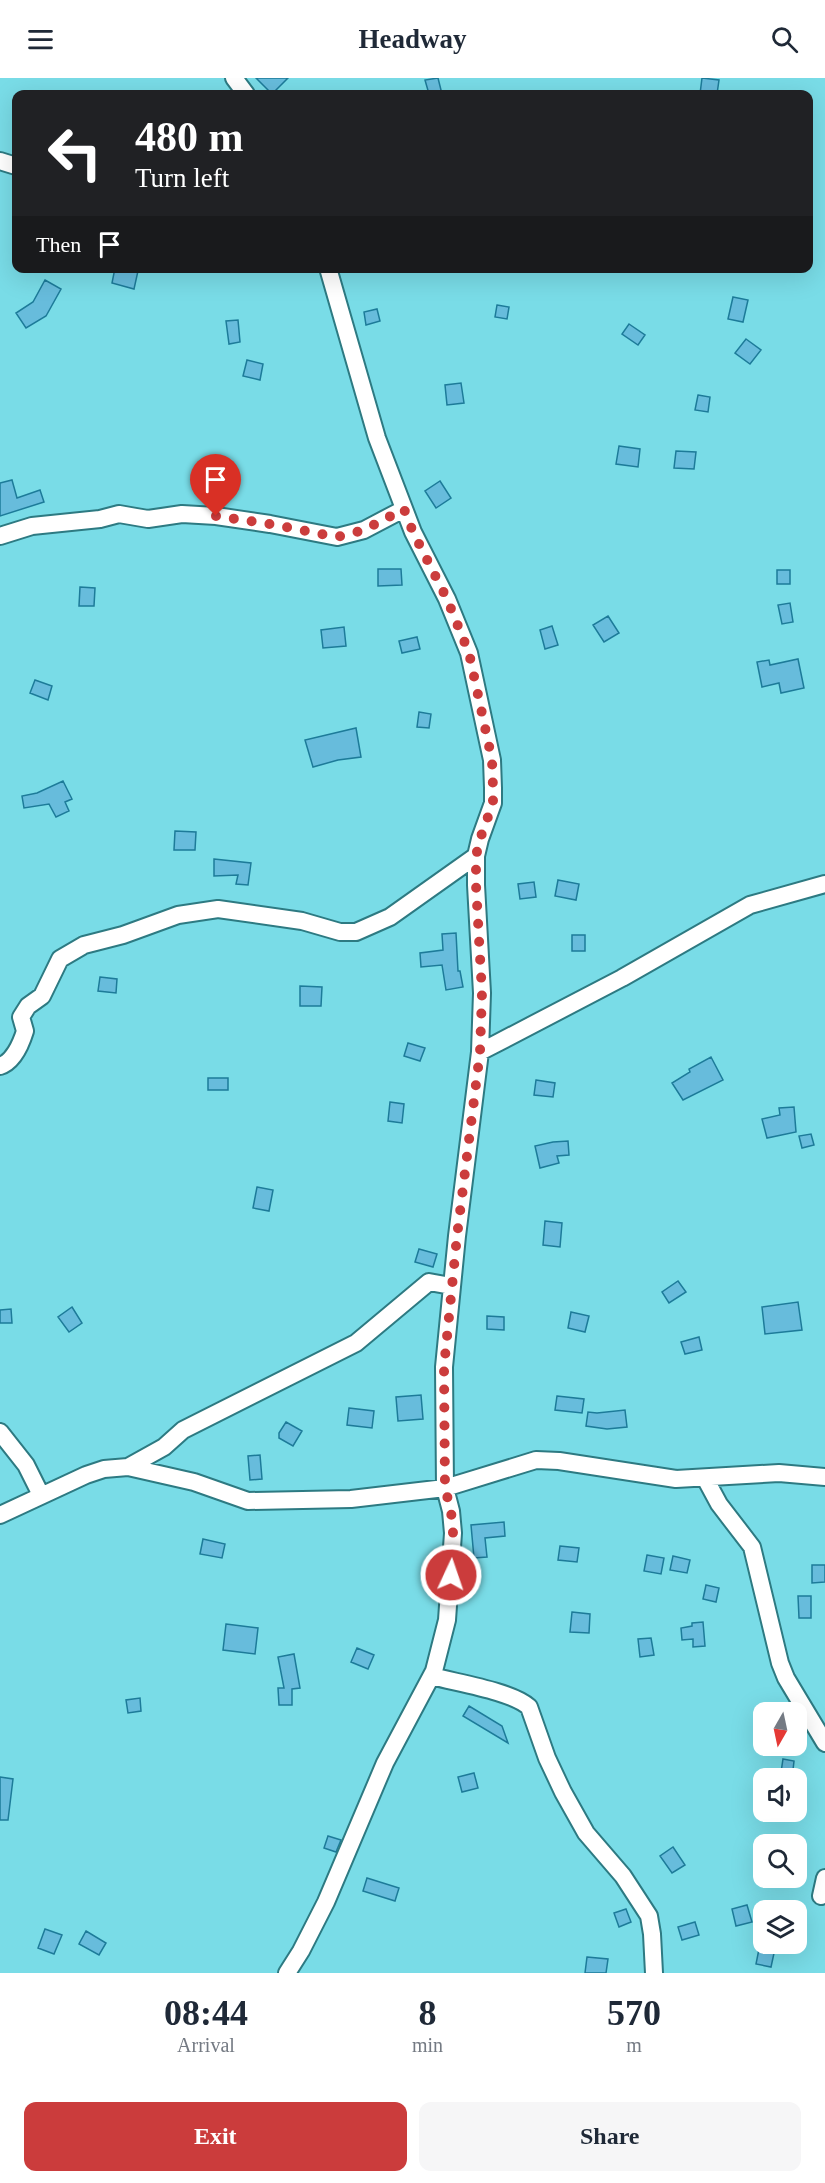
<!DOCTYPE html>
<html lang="en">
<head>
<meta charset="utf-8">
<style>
  :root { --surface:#fff; --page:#f6f6f7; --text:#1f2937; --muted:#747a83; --accent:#cb3c3c }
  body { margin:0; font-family:Georgia,serif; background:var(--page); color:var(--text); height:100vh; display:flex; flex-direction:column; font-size:22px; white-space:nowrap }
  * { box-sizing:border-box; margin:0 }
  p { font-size:20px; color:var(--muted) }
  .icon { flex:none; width:33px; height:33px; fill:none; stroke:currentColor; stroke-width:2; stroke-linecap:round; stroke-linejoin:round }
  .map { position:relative; height:1895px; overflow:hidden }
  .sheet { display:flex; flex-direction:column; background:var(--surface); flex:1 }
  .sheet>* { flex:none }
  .hud { position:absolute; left:12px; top:12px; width:801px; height:183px; border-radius:12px; box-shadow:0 6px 24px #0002; background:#202124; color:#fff; overflow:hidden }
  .needle { width:39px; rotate:189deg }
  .buttons { position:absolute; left:753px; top:1624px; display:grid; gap:12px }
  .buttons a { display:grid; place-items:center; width:54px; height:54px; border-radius:12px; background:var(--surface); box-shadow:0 6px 24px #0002; font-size:30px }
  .pin { position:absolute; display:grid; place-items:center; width:51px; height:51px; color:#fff; margin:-62px -26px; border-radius:50% 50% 50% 0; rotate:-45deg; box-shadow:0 0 6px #0007 }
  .pin .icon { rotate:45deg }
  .me { position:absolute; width:66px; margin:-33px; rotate:3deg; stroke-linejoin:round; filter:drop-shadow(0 0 4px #0008) }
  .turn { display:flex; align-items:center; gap:21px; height:126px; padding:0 24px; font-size:27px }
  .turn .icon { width:78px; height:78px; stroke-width:2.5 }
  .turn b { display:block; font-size:42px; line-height:51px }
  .then { display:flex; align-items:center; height:57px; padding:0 24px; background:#0003; gap:12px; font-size:22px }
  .eta { display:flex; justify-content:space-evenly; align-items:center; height:102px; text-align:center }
  .eta b { font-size:36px; font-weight:800; line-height:42px }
  .cta { display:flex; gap:12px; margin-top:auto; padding:12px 24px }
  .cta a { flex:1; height:69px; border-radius:12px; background:var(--accent); color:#fff; font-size:24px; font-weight:800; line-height:69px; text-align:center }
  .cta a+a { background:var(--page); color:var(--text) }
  header { display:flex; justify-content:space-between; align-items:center; height:78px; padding:0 24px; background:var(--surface); font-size:27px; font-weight:800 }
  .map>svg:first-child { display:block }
</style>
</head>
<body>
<header><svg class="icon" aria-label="menu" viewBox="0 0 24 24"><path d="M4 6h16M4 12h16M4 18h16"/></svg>Headway<svg class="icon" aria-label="search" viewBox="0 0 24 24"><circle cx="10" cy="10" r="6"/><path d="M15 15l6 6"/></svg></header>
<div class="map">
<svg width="825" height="1895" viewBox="0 0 825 1895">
  <rect width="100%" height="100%" fill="#79dce7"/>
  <path fill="#67bcdc" stroke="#1d7b99" stroke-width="1.5" d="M 256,0 L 288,0 L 272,16 Z
    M 438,0 L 442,16 L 429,16 L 425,2 Z
    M 702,0 L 719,2 L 717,16 L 700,16 Z
    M 115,190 L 138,193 L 134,211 L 112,205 Z
    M 45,202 L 61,211 L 46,238 L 26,250 L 16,235 L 33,224 Z
    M 733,219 L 748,222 L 743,244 L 728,241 Z
    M 497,227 L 509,229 L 507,241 L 495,239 Z
    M 377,231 L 380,243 L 366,247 L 364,234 Z
    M 238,242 L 240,264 L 229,266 L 226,243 Z
    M 629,246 L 645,257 L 638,267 L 622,256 Z
    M 746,261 L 761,272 L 750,286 L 735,275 Z
    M 247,282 L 263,286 L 260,302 L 243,298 Z
    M 461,305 L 464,325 L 447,327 L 445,307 Z
    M 698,317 L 710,319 L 708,334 L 695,332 Z
    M 619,368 L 640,371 L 638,389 L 616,386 Z
    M 676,373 L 696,374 L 694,391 L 674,390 Z
    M 12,402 L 17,420 L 40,412 L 44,424 L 0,438 L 0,405 Z
    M 440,403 L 451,420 L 436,430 L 425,413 Z
    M 378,491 L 401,491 L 402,507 L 378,508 Z
    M 777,492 L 790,492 L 790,506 L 777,506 Z
    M 80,509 L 95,510 L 94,528 L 79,528 Z
    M 790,525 L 793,544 L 782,546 L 778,527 Z
    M 608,538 L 619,555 L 604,564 L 593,547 Z
    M 552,548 L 558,567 L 545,571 L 540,552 Z
    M 344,549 L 346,568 L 323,570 L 321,552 Z
    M 417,559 L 420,571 L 402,575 L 399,563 Z
    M 798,581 L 804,610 L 781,615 L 779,605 L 762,609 L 757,584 L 769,582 L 770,587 Z
    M 35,602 L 52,608 L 48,622 L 30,615 Z
    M 419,634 L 431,636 L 429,650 L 417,649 Z
    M 356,650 L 361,679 L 338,682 L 313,689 L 305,662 Z
    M 63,703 L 72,721 L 65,724 L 69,733 L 56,739 L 49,726 L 24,730 L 22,718 L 37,715 Z
    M 175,753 L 196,754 L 195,772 L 174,772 Z
    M 214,781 L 251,785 L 248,807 L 236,806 L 238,797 L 214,798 Z
    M 558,802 L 579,806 L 576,822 L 555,818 Z
    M 534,804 L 536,819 L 520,821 L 518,806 Z
    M 456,855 L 458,893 L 460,893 L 463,909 L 446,912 L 442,887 L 421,889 L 420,875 L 443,872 L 442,856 Z
    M 572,857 L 585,857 L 585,873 L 572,873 Z
    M 100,899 L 117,901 L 116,915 L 98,913 Z
    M 300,908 L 322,909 L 321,928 L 300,928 Z
    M 408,965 L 425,970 L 420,983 L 404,978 Z
    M 711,979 L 723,1002 L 683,1022 L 672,1005 L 690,994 L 689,991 Z
    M 208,1000 L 228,1000 L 228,1012 L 208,1012 Z
    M 536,1002 L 555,1005 L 553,1019 L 534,1017 Z
    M 390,1024 L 404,1026 L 402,1045 L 388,1043 Z
    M 794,1029 L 796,1054 L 767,1060 L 762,1041 L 780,1037 L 779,1030 Z
    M 811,1056 L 814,1067 L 802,1070 L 799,1058 Z
    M 568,1063 L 569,1077 L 557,1078 L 559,1085 L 540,1090 L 535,1068 L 553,1064 Z
    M 257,1109 L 273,1112 L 269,1133 L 253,1130 Z
    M 545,1143 L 562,1145 L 560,1169 L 543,1167 Z
    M 419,1171 L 437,1176 L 433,1189 L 415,1184 Z
    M 678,1203 L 686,1214 L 669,1225 L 662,1214 Z
    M 798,1224 L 802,1252 L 765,1256 L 762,1229 Z
    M 72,1229 L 82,1245 L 69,1254 L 58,1239 Z
    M 11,1231 L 12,1245 L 0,1245 L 0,1232 Z
    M 571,1234 L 589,1238 L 585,1254 L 568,1250 Z
    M 487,1238 L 504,1239 L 504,1252 L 487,1251 Z
    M 699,1259 L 702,1272 L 685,1276 L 681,1264 Z
    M 421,1317 L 423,1341 L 398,1343 L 396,1319 Z
    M 557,1318 L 584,1321 L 582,1335 L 555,1332 Z
    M 349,1330 L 374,1333 L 372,1350 L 347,1347 Z
    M 625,1332 L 627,1349 L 607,1351 L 586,1348 L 588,1334 L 597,1335 Z
    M 286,1344 L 302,1353 L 293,1368 L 279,1360 L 279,1355 Z
    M 260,1377 L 262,1401 L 250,1402 L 248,1378 Z
    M 504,1444 L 505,1458 L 485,1460 L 487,1479 L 474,1480 L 471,1447 Z
    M 203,1461 L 225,1466 L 222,1480 L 200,1476 Z
    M 560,1468 L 579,1470 L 577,1484 L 558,1482 Z
    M 647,1477 L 664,1480 L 661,1496 L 644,1493 Z
    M 673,1478 L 690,1482 L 687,1495 L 670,1492 Z
    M 812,1487 L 825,1487 L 825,1504 L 812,1505 Z
    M 706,1507 L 719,1510 L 716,1524 L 703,1521 Z
    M 798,1518 L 811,1518 L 811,1540 L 799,1540 Z
    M 572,1534 L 590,1536 L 589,1555 L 570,1554 Z
    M 703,1544 L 705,1568 L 693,1569 L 693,1561 L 682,1562 L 681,1550 L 692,1548 L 692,1545 Z
    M 226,1546 L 258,1550 L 255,1576 L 223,1572 Z
    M 651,1560 L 654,1577 L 640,1579 L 638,1561 Z
    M 357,1570 L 374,1577 L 368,1591 L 351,1584 Z
    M 294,1576 L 300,1610 L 292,1611 L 292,1627 L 279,1627 L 278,1610 L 284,1610 L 278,1579 Z
    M 140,1620 L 141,1633 L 128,1635 L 126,1622 Z
    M 469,1628 L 502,1648 L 508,1665 L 463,1638 Z
    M 783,1681 L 794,1683 L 792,1701 L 780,1701 Z
    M 474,1695 L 478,1710 L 462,1714 L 458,1699 Z
    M 0,1699 L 13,1701 L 8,1742 L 0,1742 Z
    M 328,1758 L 341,1762 L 336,1774 L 324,1770 Z
    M 673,1769 L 685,1787 L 672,1795 L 660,1778 Z
    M 367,1800 L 399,1810 L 395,1823 L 363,1813 Z
    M 747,1827 L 752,1844 L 736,1848 L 732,1831 Z
    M 626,1831 L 631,1844 L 619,1849 L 614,1835 Z
    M 695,1844 L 699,1857 L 682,1862 L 678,1849 Z
    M 45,1851 L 62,1857 L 54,1876 L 38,1870 Z
    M 86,1853 L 106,1865 L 99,1877 L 79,1866 Z
    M 760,1866 L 776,1866 L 771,1889 L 756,1886 Z
    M 587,1879 L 608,1881 L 606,1895 L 585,1895 Z"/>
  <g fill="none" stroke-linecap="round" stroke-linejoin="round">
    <defs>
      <path id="minor" d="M 234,0 L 246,16
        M 0,83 L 16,88
        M 0,458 L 32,448 L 100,441 L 119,436 L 148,441 L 182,436 L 216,438 L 270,446 L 337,459 L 364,452 L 404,431
        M 480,974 L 622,900 L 750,827 L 825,806
        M 0,988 C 13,984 21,966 25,953 L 21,939 L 28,928 L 42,918 L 60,881 L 84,867 L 123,857 L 178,837 L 218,831 L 302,843 L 340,854 L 356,854 L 390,839 L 476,778
        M 0,1354 L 26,1387 L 41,1417
        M 128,1389 L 164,1369 L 183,1352 L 356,1265 L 429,1204 L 451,1208
        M 705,1400 L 719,1426 L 752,1469 L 780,1585 L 786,1600 L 825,1665
        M 0,1437 L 86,1397 L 104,1391 L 128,1389 L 194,1404 L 248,1423 L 351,1421 L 445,1410 L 536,1382 L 559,1383 L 676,1401 L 779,1395 L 825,1399
        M 432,1598 C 457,1605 511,1613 529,1629 L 547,1680 L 563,1714 L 586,1755 L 623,1798 L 649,1838 L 652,1856 L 654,1895
        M 821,1818 L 825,1800
        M 287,1895 L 301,1873 L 326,1824 L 385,1685 L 434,1593 L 447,1542 L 453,1455 L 451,1433 L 445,1410 L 444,1289 L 457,1158 L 480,974 L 482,915 L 476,807 L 476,778 L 480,761 L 493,725 L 493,710 L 492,682 L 469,575 L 447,521 L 413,454 L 377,360 L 328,190"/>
    </defs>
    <use href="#minor" stroke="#2d7a82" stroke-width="20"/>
    <use href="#minor" stroke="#fff" stroke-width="16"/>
  </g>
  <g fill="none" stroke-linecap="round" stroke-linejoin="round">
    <path stroke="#cb3c3c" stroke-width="10" stroke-dasharray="0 18" d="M 216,438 L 270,446 L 337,459 L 364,452 L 404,431 L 413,454 L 447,521 L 469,575 L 492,682 L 493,710 L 493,725 L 480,761 L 476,778 L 476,807 L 482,915 L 480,974 L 457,1158 L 444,1289 L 445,1410 L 451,1433 L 453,1455 L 451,1497"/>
  </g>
</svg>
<div class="buttons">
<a><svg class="needle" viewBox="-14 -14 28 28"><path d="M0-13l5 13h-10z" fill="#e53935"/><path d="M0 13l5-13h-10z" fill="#747a83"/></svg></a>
<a><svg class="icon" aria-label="sound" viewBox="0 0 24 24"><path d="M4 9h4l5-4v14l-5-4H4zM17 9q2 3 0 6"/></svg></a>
<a><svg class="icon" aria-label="search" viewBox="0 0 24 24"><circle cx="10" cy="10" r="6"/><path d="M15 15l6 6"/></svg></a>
<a><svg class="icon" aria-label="layers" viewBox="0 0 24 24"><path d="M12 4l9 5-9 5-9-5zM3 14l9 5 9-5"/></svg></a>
</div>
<div class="pin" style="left:216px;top:438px;background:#d93025"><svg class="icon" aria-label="arrive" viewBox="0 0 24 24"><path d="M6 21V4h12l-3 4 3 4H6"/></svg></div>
<svg class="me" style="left:451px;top:1497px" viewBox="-20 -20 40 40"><circle r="17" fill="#cb3c3c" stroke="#fff" stroke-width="3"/><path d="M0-11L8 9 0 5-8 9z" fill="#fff"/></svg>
<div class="hud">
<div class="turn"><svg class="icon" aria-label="left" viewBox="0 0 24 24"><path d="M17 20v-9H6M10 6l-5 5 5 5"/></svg><div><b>480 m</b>Turn left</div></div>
<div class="then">Then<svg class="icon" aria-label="arrive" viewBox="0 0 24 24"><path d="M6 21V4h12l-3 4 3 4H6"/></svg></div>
</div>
</div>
<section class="sheet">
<div class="eta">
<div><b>08:44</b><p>Arrival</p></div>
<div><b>8</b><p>min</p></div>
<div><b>570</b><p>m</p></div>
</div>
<div class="cta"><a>Exit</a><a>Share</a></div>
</section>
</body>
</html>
